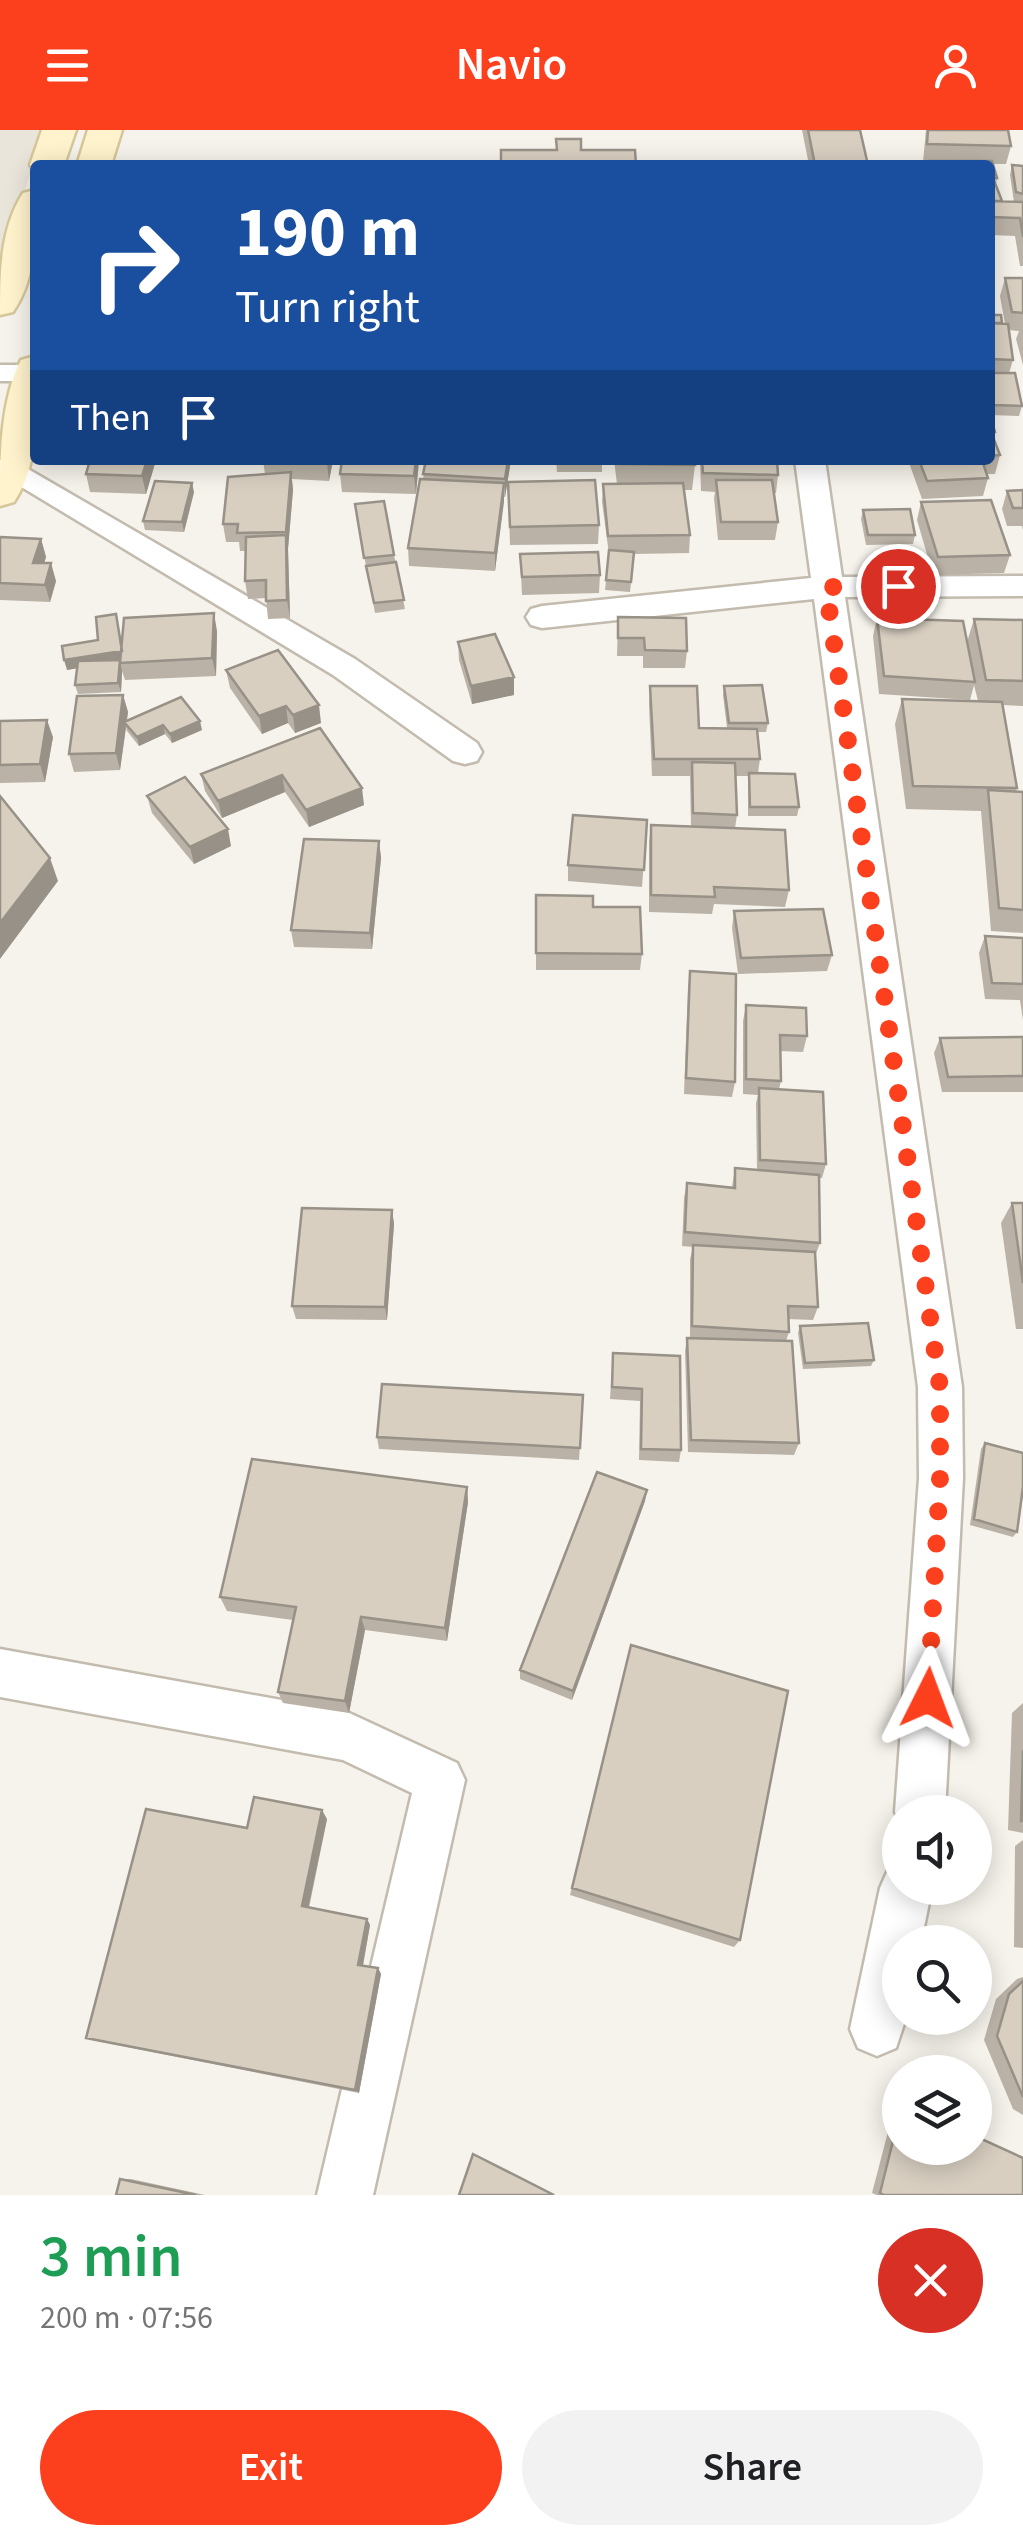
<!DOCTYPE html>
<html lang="en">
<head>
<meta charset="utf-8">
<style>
  :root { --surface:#fff; --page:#f2f2f2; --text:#202124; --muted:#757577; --accent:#fc3f1d }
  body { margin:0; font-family:"Source Sans 3",sans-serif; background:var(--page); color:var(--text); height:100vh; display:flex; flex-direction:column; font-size:38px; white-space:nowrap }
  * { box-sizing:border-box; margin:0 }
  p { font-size:32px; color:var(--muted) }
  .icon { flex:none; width:55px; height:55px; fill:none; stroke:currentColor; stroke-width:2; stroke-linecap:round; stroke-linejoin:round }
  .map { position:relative; height:2065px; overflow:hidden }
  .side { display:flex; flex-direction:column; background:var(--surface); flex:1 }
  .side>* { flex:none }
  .banner { position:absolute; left:30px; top:30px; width:965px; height:305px; border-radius:10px; box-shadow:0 5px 25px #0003; background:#1a4fa0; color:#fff; overflow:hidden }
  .tools { position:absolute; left:882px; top:1665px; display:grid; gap:20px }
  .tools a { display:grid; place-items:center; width:110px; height:110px; border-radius:50%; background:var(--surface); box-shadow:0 5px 25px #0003; font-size:50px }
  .pin { position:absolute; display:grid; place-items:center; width:85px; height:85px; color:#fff; margin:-42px; border:5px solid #fff; border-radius:50%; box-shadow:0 2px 10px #0007 }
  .me { position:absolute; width:110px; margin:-55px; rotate:3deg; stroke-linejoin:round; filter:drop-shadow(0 0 8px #0008) }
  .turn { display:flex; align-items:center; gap:35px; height:210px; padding:0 40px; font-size:45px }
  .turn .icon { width:130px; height:130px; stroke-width:2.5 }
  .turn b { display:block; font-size:70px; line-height:85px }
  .then { display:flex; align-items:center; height:95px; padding:0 40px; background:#0003; gap:20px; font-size:38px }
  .round { display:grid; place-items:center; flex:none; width:105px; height:105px; border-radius:52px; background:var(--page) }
  .overview { display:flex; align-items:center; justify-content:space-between; height:170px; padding:0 40px }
  h1 { font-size:60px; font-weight:600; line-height:75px; color:#1e9e55 }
  .action { display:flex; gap:20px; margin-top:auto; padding:20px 40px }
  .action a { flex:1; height:115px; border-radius:60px; background:var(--accent); color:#fff; font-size:40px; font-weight:600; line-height:115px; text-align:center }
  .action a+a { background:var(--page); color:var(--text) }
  header { display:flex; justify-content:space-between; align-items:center; height:130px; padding:0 40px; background:var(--accent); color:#fff; font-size:45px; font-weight:600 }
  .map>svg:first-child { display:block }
</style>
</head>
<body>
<header><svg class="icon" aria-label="menu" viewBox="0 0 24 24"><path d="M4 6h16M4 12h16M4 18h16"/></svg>Navio<svg class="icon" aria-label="person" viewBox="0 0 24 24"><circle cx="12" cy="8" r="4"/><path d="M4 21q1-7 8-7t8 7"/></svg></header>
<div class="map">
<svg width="1023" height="2065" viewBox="0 0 1023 2065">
  <rect width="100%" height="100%" fill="#f6f3ec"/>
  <path fill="#eae5da" d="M 0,0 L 44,0 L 0,138 Z"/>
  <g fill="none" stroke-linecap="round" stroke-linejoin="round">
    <defs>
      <path id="street" d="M 0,235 L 35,235 L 35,251 L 0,251 Z
        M 9,328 L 355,529 L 477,613 L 482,622 L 477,631 L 465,634 L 453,631 L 333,545 L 0,344 L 0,330 Z
        M 795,330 L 825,330 L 842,447 L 1023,446 L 1023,466 L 845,467 L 962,1257 L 963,1348 L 945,1682 L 900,1682 L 900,1694 L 895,1682 L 919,1348 L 918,1257 L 814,469 L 542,498 L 531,495 L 526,487 L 531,479 L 542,476 L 811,448 Z
        M 0,1519 L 347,1582 L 457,1633 L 465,1650 L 373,2065 L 317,2065 L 412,1663 L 343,1630 L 0,1567 Z
        M 900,1735 L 900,1758 L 932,1758 L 921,1812 L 900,1812 L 900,1888 L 906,1888 L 896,1918 L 877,1926 L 858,1918 L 850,1899 L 880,1758 L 888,1740 Z"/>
      <path id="secondary" d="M 42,0 L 76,0 L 64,35 L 35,35 L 35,42 L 30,35 Z
        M 88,0 L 122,0 L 111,35 L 77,35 Z
        M 35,60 C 35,101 38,146 13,182 L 0,185 C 0,143 0,99 23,63 Z
        M 35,226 C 35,274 42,331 14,372 L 0,376 C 0,329 0,271 21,230 Z"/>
    </defs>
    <use href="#street" stroke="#c2bbae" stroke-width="5"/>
    <use href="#secondary" stroke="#d6c79b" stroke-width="5"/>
    <use href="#street" fill="#fff" fill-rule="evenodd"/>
    <use href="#secondary" fill="#fff3cd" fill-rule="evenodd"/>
  </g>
  <path fill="#bab2a6" d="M 802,0 L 860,0 L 868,35 L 809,35 Z
    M 926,0 L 1008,0 L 1011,16 L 1006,34 L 993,34 L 997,48 L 996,54 L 1002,71 L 1014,72 L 1010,45 L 1012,35 L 1023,36 L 1023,136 L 1020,136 L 1015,106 L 990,105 L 990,35 L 929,35 L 930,32 L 923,32 Z
    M 1005,148 L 1023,148 L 1023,235 L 1016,209 L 1019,201 L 1009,200 L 1013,230 L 1009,243 L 1022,276 L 1019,286 L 990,285 L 990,185 L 1002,193 L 1005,194 L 1000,166 Z
    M 990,285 L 995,302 L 993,308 L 1000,325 L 995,344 L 987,344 L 988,348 L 983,366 L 922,369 L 908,330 L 990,330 Z
    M 90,330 L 156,330 L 146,364 L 90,362 L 86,344 Z
    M 263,330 L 333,330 L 329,351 L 292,349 L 293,360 L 288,419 L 290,488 L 268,489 L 266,468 L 248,469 L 245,451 L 245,421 L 240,421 L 239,412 L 226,412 L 223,394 L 265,344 Z
    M 419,330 L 416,364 L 342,362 L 340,344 Z
    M 426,330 L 511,330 L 505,367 L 504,367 L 495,441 L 409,436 L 408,418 L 423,349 Z
    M 556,330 L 602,330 L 602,342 L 557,342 Z
    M 614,330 L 694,330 L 695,335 L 692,360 L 684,360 L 690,405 L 689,423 L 634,424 L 630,462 L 605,460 L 609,424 L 602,372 L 603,354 L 617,354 Z
    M 700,330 L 777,330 L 778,345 L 776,363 L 774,363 L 778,392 L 775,410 L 718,410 L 714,368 L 715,362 L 701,361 Z
    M 508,352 L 599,395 L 598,414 L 510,415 Z
    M 1023,360 L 1023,400 L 1022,396 L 1007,396 L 1002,379 L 1007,361 Z
    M 194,362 L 184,402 L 145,400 L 143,391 Z
    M 921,372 L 1010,425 L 1004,443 L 933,445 L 917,390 Z
    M 863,380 L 915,405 L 913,414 L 866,415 L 861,389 Z
    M 356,383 L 394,425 L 405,479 L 375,483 Z
    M 0,407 L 41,409 L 46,427 L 44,433 L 56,451 L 50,472 L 0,470 Z
    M 520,424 L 600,445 L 599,463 L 522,465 Z
    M 116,484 L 122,514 L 217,501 L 216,546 L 125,550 L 122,541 L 121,562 L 78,564 L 75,555 L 77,538 L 67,540 L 98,510 Z
    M 618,487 L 687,521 L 685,538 L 643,538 L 643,526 L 617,526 Z
    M 877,488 L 967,512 L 974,489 L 1023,490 L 1023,576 L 1003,575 L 1017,658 L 1016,662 L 1023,662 L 1023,803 L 991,801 L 981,681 L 906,679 L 895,594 L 902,569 L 978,571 L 974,555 L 970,570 L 879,564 L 873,506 Z
    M 458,512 L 514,547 L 514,565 L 472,574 L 459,530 Z
    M 226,540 L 321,593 L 295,603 L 288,593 L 262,604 L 230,558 Z
    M 650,556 L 699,598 L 727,598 L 723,565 L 724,556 L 768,593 L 766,602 L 757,602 L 760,629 L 758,643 L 799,677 L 797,686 L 748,686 L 748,646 L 736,646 L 737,685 L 735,698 L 789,760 L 785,777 L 714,774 L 712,784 L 649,782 L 649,712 L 651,695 L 691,696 L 690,646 L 652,646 L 649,574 Z
    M 123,565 L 128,582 L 127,591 L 202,600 L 172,613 L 165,604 L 139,616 L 127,601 L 126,597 L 120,640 L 74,642 L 69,624 Z
    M 0,591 L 53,607 L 45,652 L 0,653 Z
    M 320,598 L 364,675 L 309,697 L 285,662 L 222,688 L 205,661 L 201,644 Z
    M 147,666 L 231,716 L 194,734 L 152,683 Z
    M 647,690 L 642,757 L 568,751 L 568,735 Z
    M 379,711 L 381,728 L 372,819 L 294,817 L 291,800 Z
    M 536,765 L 593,777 L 642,824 L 640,840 L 536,840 Z
    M 734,781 L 832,825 L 827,841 L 738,844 L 732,798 Z
    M 985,806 L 1023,808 L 1023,890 L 1020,870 L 985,869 L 979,823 Z
    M 690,841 L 735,952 L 732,967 L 684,964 L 688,857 Z
    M 746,875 L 807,906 L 803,922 L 780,921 L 781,951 L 779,959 L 826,1034 L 822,1048 L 820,1048 L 820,1113 L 815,1126 L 818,1177 L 813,1190 L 788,1189 L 789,1202 L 786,1211 L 799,1313 L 794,1325 L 688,1322 L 685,1221 L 687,1208 L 690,1209 L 690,1129 L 693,1117 L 682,1116 L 684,1068 L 687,1053 L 732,1057 L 735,1038 L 757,1040 L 756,973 L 758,965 L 743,964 L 743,891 Z
    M 1023,907 L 1023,962 L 942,962 L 934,923 L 940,908 Z
    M 1012,1073 L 1023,1073 L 1023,1199 L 1016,1199 L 1001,1093 Z
    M 392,1080 L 394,1094 L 387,1190 L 296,1189 L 292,1176 Z
    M 800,1196 L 874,1230 L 871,1236 L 803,1239 L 798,1203 Z
    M 613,1223 L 680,1226 L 681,1320 L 679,1332 L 639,1330 L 640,1271 L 610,1269 Z
    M 583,1265 L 579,1330 L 379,1319 L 377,1307 Z
    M 985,1313 L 1017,1402 L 1013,1407 L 970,1395 L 981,1319 Z
    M 467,1357 L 468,1372 L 447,1511 L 365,1500 L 349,1583 L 283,1573 L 278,1562 L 293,1490 L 227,1481 L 220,1467 Z
    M 645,1371 L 572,1570 L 520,1549 L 520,1540 Z
    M 631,1515 L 740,1810 L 734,1817 L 570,1765 Z
    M 1023,1573 L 1023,1703 L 1008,1700 L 1012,1583 Z
    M 327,1689 L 309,1778 L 367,1789 L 370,1795 L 363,1836 L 378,1838 L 381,1844 L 359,1963 L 97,1911 L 86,1908 L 247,1698 Z
    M 1023,1710 L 1023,1818 L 1014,1817 L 1015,1716 Z
    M 1023,1847 L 1023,1985 L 1013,1979 L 984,1910 L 996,1869 L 1017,1849 Z
    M 900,1974 L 900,2018 L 1023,2065 L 877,2065 L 872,2063 L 895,1975 Z
    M 120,2049 L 131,2049 L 205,2065 L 116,2065 Z"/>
  <path fill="#979187" d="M 147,330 L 156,330 L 146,364 L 142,346 Z
    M 327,330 L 333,330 L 329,351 L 327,333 Z
    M 416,330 L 419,330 L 416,364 L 414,346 Z
    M 508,330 L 511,330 L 505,367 L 505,349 Z
    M 291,342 L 293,360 L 288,419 L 290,488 L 287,470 L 286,402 Z
    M 192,353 L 194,362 L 184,402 L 182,392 Z
    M 504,353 L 504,372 L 495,441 L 495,423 Z
    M 41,409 L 46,427 L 39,450 L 33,433 Z
    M 51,433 L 56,451 L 50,472 L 45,455 Z
    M 214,483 L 217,501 L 216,546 L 212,528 Z
    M 116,484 L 124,531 L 120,533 L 122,541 L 121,562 L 118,553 L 120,531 L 67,540 L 64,530 L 122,521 Z
    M 514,547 L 514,565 L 472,574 L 471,556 Z
    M 123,565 L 128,582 L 126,594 L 124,592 L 126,597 L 120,640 L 116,623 Z
    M 319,575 L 321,593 L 295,603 L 293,585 Z
    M 286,576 L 288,593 L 262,604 L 259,586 Z
    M 47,590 L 53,607 L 45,652 L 40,634 Z
    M 200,591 L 202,600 L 172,613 L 170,604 Z
    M 163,595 L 165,604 L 139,616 L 137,607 Z
    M 282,645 L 285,662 L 222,688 L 218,671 Z
    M 362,658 L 364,675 L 309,697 L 306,680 Z
    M 228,699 L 231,716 L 194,734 L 190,717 Z
    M 379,711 L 381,728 L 372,819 L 370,803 Z
    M 50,728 L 58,751 L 0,829 L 0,793 Z
    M 392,1080 L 394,1094 L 387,1190 L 385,1177 Z
    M 467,1357 L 468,1372 L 447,1511 L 445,1498 Z
    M 647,1360 L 645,1371 L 572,1570 L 573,1561 Z
    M 361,1487 L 365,1500 L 349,1583 L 345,1571 Z
    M 322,1680 L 327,1689 L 307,1784 L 302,1776 Z
    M 367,1789 L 370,1795 L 362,1840 L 358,1835 Z
    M 378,1838 L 381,1844 L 359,1963 L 355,1960 Z"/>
  <path fill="#d8cfc1" stroke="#979187" stroke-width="2.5" d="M 808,0 L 860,0 L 868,35 L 815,35 Z
    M 928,0 L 1008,0 L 1011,16 L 927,14 Z
    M 556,9 L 581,9 L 581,20 L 635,20 L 636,35 L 501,35 L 501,20 L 557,20 Z
    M 930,31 L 992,31 L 997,48 L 990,48 L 990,35 L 931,35 Z
    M 1012,35 L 1023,36 L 1023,64 L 1016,62 Z
    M 990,53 L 995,53 L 1002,71 L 990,71 Z
    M 990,71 L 1023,72 L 1023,107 L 1020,88 L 992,87 Z
    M 1005,148 L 1023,148 L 1023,183 L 1012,182 Z
    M 990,185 L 1001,185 L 1002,193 L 990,193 Z
    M 990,193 L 1008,194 L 1013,230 L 990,229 Z
    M 990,243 L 1015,243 L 1022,276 L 992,275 L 990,266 Z
    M 990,285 L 995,302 L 990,303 Z
    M 990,307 L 993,307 L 1000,325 L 990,326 Z
    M 90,330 L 147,330 L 142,346 L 86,344 Z
    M 267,330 L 327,330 L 327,333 Z
    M 342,330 L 416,330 L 414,346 L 340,344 Z
    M 426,330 L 508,330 L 505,349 L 423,344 Z
    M 618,330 L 694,330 L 695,335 L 619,334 Z
    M 702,330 L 777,330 L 778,345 L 703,343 Z
    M 919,330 L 982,330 L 988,348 L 927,351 Z
    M 291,342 L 286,402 L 237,403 L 238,394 L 223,394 L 228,347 Z
    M 420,349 L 504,353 L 495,423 L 408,418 Z
    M 595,350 L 599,395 L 510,397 L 508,352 Z
    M 716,350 L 772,350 L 778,392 L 721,392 Z
    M 155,351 L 192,353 L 182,392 L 143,391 Z
    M 683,353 L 690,405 L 608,406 L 603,354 Z
    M 1023,360 L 1023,378 L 1013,378 L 1007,361 Z
    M 991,370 L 1010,425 L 938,427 L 921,372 Z
    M 384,371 L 394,425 L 364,428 L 355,374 Z
    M 910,379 L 915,405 L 868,405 L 863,380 Z
    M 286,405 L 287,470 L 266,471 L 266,450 L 245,451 L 246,407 Z
    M 0,407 L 41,409 L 33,433 L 51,433 L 45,455 L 0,453 Z
    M 609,420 L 634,422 L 631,452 L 606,450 Z
    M 598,422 L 600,445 L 522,447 L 520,424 Z
    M 396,432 L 404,470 L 374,473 L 366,436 Z
    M 214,483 L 212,528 L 120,533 L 124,488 Z
    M 116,484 L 122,521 L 64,530 L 62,516 L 98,510 L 96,487 Z
    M 618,487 L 686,488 L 687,521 L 645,520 L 644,508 L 618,508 Z
    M 877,488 L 963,491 L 975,552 L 884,546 Z
    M 974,489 L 1023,490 L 1023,551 L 986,550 Z
    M 495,504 L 514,547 L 471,556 L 458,512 Z
    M 278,520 L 319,575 L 293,585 L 286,576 L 259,586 L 226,540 Z
    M 120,530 L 118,553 L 75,555 L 78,531 Z
    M 762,555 L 768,593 L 729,593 L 724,556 Z
    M 650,556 L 697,556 L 699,598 L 757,599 L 760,629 L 654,629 Z
    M 123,565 L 116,623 L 69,624 L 77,566 Z
    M 181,567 L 200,591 L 170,604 L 163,595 L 137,607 L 124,592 Z
    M 902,569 L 1002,572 L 1017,658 L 913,656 Z
    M 47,590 L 40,634 L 0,635 L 0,591 Z
    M 320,598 L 362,658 L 306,680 L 282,645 L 218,671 L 201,644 Z
    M 692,632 L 735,633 L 737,685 L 693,683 Z
    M 749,643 L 795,644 L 799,677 L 750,677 Z
    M 185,647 L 228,699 L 190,717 L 147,666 Z
    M 988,660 L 1023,662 L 1023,780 L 999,778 Z
    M 0,666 L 50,728 L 0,793 Z
    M 573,685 L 647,690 L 644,740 L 568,735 Z
    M 651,695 L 785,700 L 789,760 L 714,757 L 715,767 L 651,765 Z
    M 304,709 L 379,711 L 370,803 L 291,800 Z
    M 536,765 L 593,766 L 593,777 L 640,777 L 642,824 L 536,823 Z
    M 823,779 L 832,825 L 741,828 L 734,781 Z
    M 985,806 L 1023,808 L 1023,854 L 992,853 Z
    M 690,841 L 736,844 L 735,952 L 686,948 Z
    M 746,875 L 806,878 L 807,906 L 780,905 L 781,951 L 746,949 Z
    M 1023,907 L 1023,946 L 948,947 L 940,908 Z
    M 759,958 L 823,962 L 826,1034 L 760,1030 Z
    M 735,1038 L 819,1045 L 820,1113 L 685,1102 L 687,1053 L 735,1058 Z
    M 1012,1073 L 1023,1073 L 1023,1153 Z
    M 302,1078 L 392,1080 L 385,1177 L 292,1176 Z
    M 693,1115 L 815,1122 L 818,1177 L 788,1176 L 789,1202 L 692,1196 Z
    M 868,1193 L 874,1230 L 805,1233 L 800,1196 Z
    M 687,1208 L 792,1211 L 799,1313 L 691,1310 Z
    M 613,1223 L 680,1226 L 681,1320 L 641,1319 L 642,1259 L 612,1257 Z
    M 382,1254 L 583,1265 L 580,1318 L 377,1307 Z
    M 985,1313 L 1023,1323 L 1023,1357 L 1017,1402 L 974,1389 Z
    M 252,1329 L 467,1357 L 445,1498 L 361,1487 L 345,1571 L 278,1562 L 296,1477 L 220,1467 Z
    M 597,1342 L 647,1360 L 573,1561 L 520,1540 Z
    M 631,1515 L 788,1561 L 740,1810 L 572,1758 Z
    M 1023,1620 L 1023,1691 L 1021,1691 Z
    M 254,1667 L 322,1680 L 302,1776 L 367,1789 L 358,1835 L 378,1838 L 355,1960 L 86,1908 L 146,1679 L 247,1698 Z
    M 1023,1851 L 1023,1967 L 997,1906 L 1009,1864 Z
    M 900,1983 L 900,2018 L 975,2018 L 975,2006 L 1023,2028 L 1023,2065 L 884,2065 L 880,2063 Z
    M 473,2024 L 554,2065 L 459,2065 Z
    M 120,2049 L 196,2065 L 116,2065 Z"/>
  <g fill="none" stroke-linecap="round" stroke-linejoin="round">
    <path stroke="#fc3f1d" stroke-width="18" stroke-dasharray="0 32.4" d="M 898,456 L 826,457 L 940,1257 L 940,1348 L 928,1568"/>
  </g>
</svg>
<div class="tools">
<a><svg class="icon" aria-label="sound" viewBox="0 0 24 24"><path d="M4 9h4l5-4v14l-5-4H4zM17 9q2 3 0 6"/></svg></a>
<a><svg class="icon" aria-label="search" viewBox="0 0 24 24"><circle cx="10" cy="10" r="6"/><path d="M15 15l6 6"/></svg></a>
<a><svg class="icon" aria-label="layers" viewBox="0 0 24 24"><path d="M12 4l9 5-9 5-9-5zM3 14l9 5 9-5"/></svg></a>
</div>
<div class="pin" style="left:898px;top:456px;background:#d93025"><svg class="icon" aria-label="arrive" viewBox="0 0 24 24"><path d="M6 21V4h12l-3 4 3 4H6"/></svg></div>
<svg class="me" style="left:928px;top:1568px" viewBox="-20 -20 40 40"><path d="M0-17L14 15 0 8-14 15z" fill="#fc3f1d" stroke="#fff" stroke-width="4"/></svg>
<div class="banner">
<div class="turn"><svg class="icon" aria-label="right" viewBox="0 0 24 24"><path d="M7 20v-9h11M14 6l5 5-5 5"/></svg><div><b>190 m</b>Turn right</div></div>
<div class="then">Then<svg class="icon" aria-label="arrive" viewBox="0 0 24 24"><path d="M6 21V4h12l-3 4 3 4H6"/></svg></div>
</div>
</div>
<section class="side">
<div class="overview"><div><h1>3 min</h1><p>200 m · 07:56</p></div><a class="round" style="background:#d93025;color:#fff"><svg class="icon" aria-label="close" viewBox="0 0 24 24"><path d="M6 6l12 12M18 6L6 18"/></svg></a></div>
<div class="action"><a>Exit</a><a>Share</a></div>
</section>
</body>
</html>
